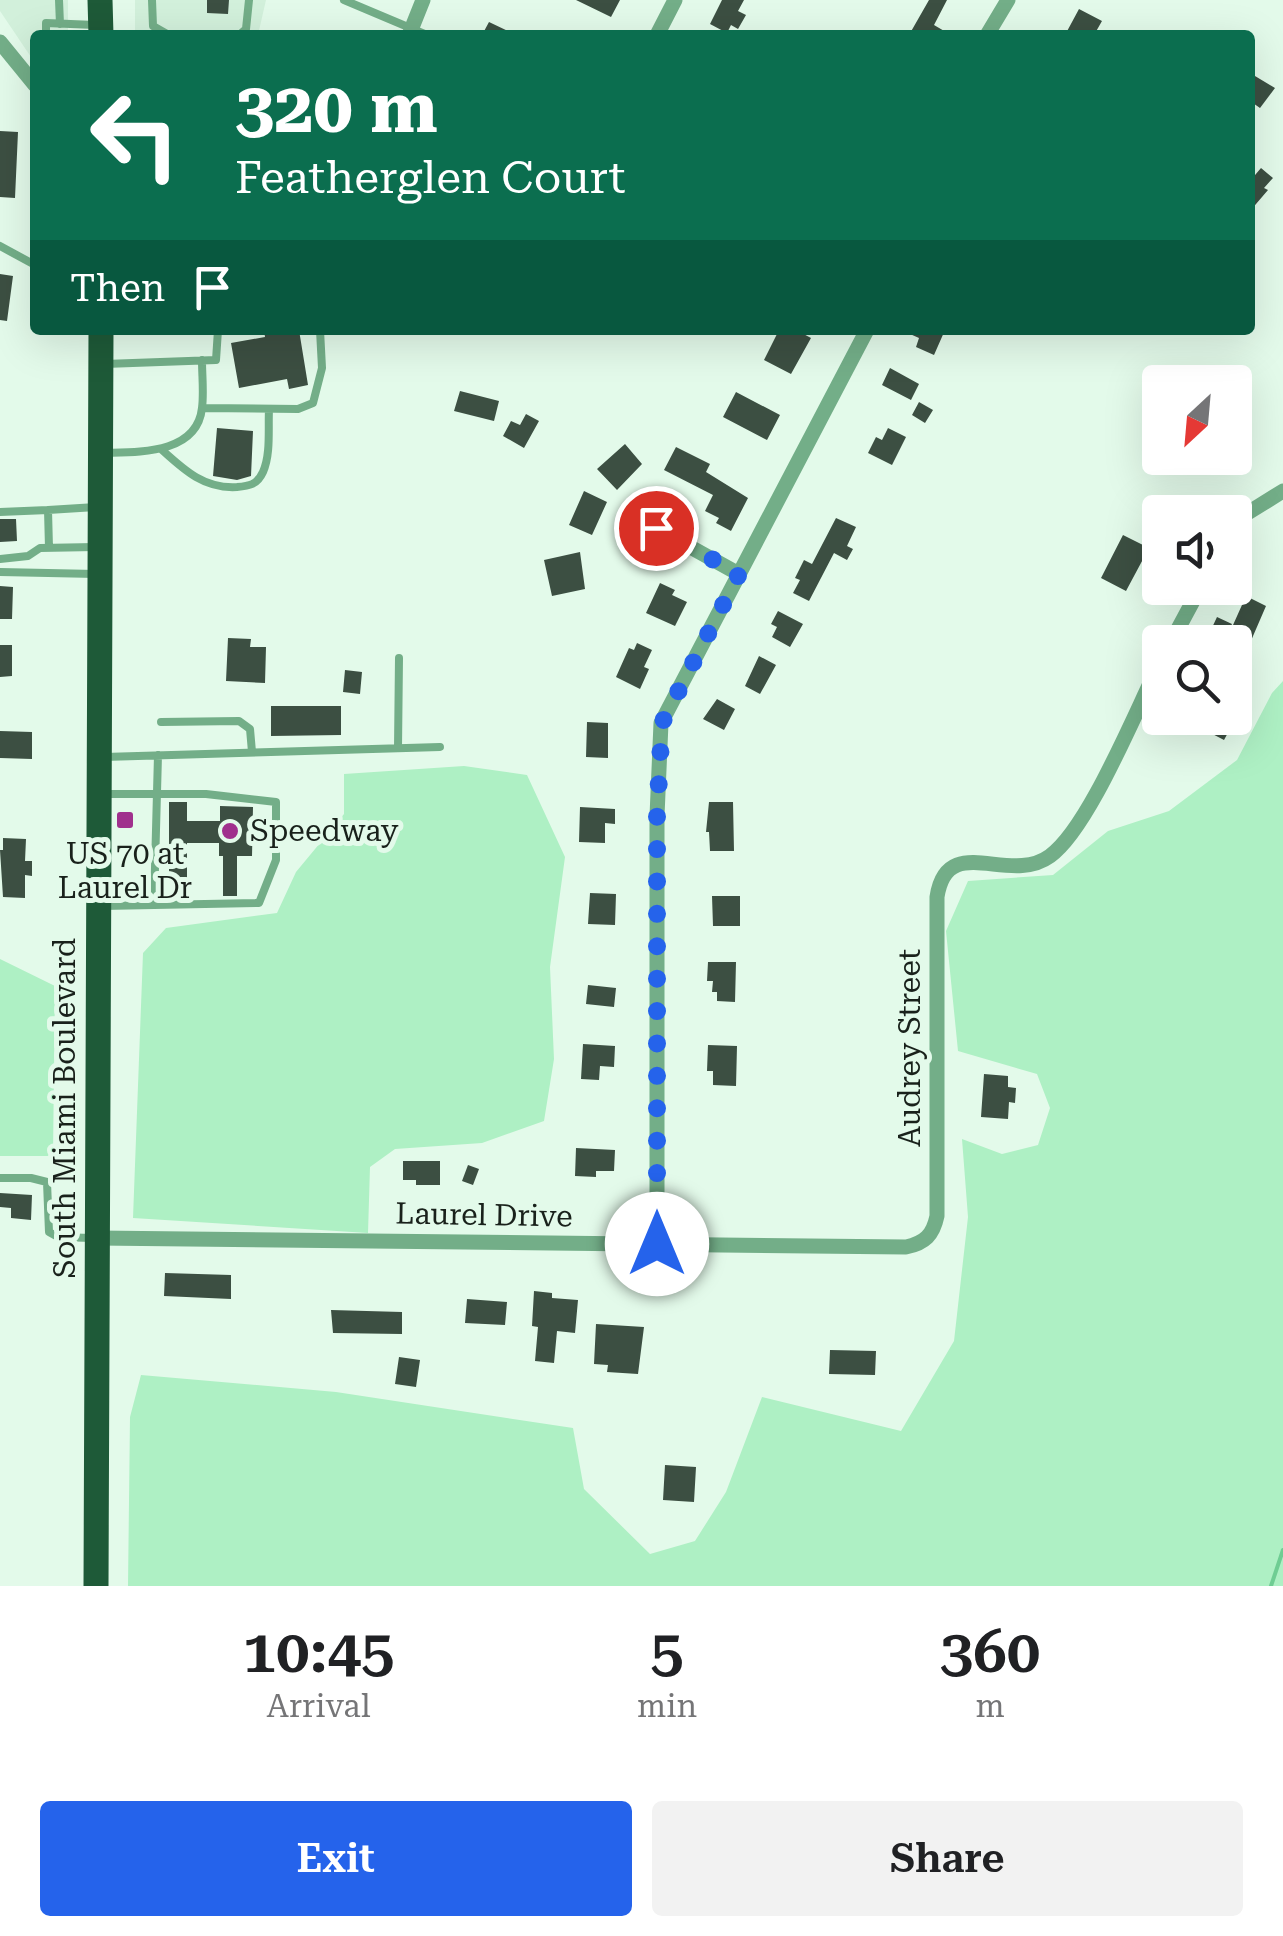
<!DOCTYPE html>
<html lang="en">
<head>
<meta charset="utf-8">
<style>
  :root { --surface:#fff; --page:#f2f2f2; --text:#202124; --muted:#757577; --accent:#2563eb }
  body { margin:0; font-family:"Roboto Serif",serif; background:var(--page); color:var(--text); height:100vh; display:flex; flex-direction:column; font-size:38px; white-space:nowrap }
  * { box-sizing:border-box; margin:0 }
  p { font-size:32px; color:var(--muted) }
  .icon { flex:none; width:55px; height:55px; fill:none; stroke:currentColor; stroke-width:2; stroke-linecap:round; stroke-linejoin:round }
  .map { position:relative; height:1586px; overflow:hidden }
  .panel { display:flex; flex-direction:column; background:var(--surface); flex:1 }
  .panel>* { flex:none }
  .top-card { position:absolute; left:30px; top:30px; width:1225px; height:305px; border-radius:10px; box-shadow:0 10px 40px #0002; background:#0b6e4f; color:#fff; overflow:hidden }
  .needle { width:65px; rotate:206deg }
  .fabs { position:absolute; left:1142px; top:365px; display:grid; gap:20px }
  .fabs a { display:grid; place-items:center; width:110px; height:110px; border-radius:10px; background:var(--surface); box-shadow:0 10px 40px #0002; font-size:50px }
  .pin { position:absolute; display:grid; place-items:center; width:85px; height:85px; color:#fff; margin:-42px; border:5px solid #fff; border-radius:50%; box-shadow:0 2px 10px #0007 }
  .me { position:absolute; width:110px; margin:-55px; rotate:0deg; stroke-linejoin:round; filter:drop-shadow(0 0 8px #0008) }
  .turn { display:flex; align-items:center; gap:35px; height:210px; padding:0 40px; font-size:45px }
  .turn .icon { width:130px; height:130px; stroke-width:2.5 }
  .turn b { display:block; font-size:70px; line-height:85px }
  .then { display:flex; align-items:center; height:95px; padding:0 40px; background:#0003; gap:20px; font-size:38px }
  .eta { display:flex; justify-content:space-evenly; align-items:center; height:170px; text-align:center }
  .eta b { font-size:60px; font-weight:600; line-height:70px }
  .action { display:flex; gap:20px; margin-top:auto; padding:20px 40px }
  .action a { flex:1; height:115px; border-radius:10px; background:var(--accent); color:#fff; font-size:40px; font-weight:600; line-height:115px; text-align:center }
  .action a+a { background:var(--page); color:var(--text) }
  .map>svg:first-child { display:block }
</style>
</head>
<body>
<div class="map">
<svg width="1283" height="1586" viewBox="0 0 1283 1586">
  <rect width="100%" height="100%" fill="#e3faea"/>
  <path fill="#d2f0db" d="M 0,0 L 68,0 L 68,35 L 35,35 L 35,63 L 0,11 Z
    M 135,0 L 266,0 L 258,35 L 135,35 Z"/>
  <path fill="#aef0c4" d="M 1283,681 L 1283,1586 L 128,1586 L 130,1417 L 141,1375 L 336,1392 L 573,1428 L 584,1489 L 650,1554 L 695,1541 L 726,1492 L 762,1397 L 901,1431 L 954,1341 L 968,1217 L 962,1139 L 1002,1154 L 1038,1145 L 1050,1108 L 1037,1074 L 958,1051 L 946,931 L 968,881 L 1053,875 L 1108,831 L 1169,811 L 1237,760 L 1272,693 Z
    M 464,766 L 527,775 L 565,857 L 550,967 L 554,1059 L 544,1121 L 482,1143 L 395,1149 L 370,1167 L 368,1233 L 133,1218 L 143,953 L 166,928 L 277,913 L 296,872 L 344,814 L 344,774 Z
    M 0,959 L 55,986 L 53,1156 L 0,1156 Z"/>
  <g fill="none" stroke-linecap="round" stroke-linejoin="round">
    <path stroke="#6fcd93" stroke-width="4" d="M 1271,1586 L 1283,1550"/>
  </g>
  <path fill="#3c4f42" d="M 207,0 L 229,0 L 228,14 L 207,13 Z
    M 576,0 L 620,0 L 611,17 Z
    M 722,0 L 744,0 L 738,11 L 746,15 L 738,29 L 731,25 L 727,33 L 710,24 Z
    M 929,0 L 947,0 L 934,25 L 951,35 L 909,35 Z
    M 1079,9 L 1102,21 L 1094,35 L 1065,35 Z
    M 489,22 L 516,35 L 482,35 Z
    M 1250,73 L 1275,88 L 1260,108 L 1250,101 Z
    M 0,131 L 18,132 L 15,198 L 0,197 Z
    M 1261,168 L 1273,178 L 1264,188 L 1268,190 L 1250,211 L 1250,181 Z
    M 0,274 L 13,276 L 7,321 L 0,320 Z
    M 264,330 L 299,330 L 308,385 L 289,389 L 287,379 L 239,388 L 231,343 L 265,337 Z
    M 779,330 L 796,330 L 811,338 L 791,374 L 764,360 Z
    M 901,330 L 945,330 L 934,355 L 916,347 L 919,338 Z
    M 890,368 L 919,384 L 911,400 L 882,385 Z
    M 460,391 L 499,401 L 494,421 L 454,411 Z
    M 736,392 L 780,415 L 767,440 L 723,417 Z
    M 919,402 L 933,410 L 925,423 L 912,415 Z
    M 526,414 L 539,421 L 524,448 L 503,436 L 511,421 L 520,425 Z
    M 217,428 L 253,431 L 251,476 L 237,480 L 213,476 Z
    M 888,428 L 906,437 L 892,465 L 868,453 L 876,437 L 882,440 Z
    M 625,444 L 642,464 L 617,490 L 597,469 Z
    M 676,447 L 710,464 L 706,472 L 748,498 L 731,531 L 716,523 L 719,518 L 705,511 L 713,495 L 664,470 Z
    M 584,491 L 607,502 L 592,535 L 569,525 Z
    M 836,518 L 856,527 L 847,546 L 853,549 L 847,560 L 834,553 L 809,601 L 793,593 L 800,580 L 795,578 L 804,560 L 812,564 Z
    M 0,519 L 16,519 L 17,541 L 0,542 Z
    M 1123,535 L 1149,548 L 1126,591 L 1101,578 Z
    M 580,552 L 585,589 L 552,596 L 544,560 Z
    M 660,583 L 675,590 L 672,595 L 687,602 L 675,626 L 646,613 Z
    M 0,586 L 13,587 L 12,619 L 0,619 Z
    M 1246,596 L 1266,606 L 1250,643 L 1229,634 Z
    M 778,611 L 803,624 L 790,647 L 772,637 L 777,627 L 771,624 Z
    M 1217,617 L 1232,624 L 1225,639 L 1210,632 Z
    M 228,638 L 251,639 L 250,647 L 266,647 L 265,683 L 226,681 Z
    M 637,643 L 652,650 L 644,667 L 649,669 L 640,689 L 616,677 L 629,648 L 634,650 Z
    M 0,645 L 12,645 L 12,676 L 0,677 Z
    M 759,656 L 776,665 L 760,694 L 745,686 Z
    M 345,670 L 362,672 L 360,694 L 343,692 Z
    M 717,699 L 735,709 L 724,730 L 703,719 Z
    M 271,706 L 341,706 L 341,735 L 271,736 Z
    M 1201,718 L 1236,718 L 1224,740 L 1197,726 Z
    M 587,722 L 608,723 L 608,758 L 586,757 Z
    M 0,731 L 32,732 L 32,759 L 0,758 Z
    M 169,802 L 187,802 L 187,821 L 220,821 L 220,806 L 253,807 L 252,856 L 237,856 L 237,896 L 223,896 L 223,856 L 219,856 L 219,843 L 187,843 L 187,884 L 169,883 Z
    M 709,802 L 733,802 L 734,851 L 710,851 L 709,832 L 706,832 Z
    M 580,807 L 615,809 L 615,824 L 605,823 L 605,843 L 579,842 Z
    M 3,838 L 26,839 L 25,861 L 32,861 L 32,876 L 25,875 L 25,898 L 3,897 L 0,850 L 3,850 Z
    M 590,893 L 616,894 L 615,925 L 588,924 Z
    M 712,896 L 740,896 L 740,926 L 713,926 Z
    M 708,962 L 736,962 L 735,1002 L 717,1001 L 717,992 L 712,992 L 713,981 L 707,981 Z
    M 588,985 L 616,988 L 614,1007 L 586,1004 Z
    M 583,1044 L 615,1046 L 614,1067 L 600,1066 L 599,1080 L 581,1079 Z
    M 708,1045 L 737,1046 L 736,1086 L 713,1085 L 713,1071 L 707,1071 Z
    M 984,1074 L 1008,1076 L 1008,1087 L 1016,1088 L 1015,1103 L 1009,1102 L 1008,1119 L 981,1117 Z
    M 576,1148 L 615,1150 L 614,1171 L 596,1171 L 596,1177 L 575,1176 Z
    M 403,1161 L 440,1161 L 440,1185 L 416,1185 L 416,1180 L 403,1180 Z
    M 468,1165 L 479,1169 L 473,1185 L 462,1181 Z
    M 0,1193 L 32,1195 L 31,1220 L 11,1218 L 11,1208 L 0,1207 Z
    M 165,1273 L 231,1275 L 231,1299 L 164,1296 Z
    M 534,1291 L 552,1293 L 552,1298 L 578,1300 L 575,1333 L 557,1331 L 554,1363 L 535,1361 L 538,1327 L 532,1326 Z
    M 467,1299 L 507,1302 L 505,1325 L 465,1323 Z
    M 331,1310 L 402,1312 L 402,1334 L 333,1333 Z
    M 596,1324 L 644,1327 L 638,1374 L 607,1372 L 608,1365 L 594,1364 Z
    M 830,1350 L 876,1351 L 875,1375 L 829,1374 Z
    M 399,1357 L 420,1360 L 416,1387 L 395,1384 Z
    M 665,1465 L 696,1467 L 694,1502 L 663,1500 Z"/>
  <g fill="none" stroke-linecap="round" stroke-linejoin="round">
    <path stroke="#73ae88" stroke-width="8" d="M 59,0 L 60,24
      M 152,0 L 153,26 L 167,34 L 197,35
      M 344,0 L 427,35
      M 46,35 L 46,23 L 95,25
      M 239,35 L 246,29 L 249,0
      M 0,246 L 35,265
      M 105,364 L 216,360 L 218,330
      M 202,408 L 298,409 L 313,403 L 322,368 L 320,330
      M 161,449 C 184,470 204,489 237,487 C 249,486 257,485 263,472 C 271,454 268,429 269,409
      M 105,453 C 139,452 197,454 202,408 C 204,393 202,376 202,360
      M 0,512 L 48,510
      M 49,548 L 48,510 L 96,507
      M 0,559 L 28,556 L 40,548 L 95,547
      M 0,572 L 96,574
      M 161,722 L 239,721 L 250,729 L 252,752
      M 398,748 L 399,658
      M 104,757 L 440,747
      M 154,905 L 158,755
      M 103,906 L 259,903 L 276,860 L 276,802 L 206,794 L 106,794
      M 0,1178 L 31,1178 L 47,1182 L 49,1232 L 58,1237 L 92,1238"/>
    <path stroke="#73ae88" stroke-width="15" d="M 409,35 L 423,0
      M 657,35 L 675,0
      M 987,35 L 1008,0
      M 0,42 L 35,85
      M 1235,527 L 1246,514 L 1283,491
      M 656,528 L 739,574
      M 1171,642 L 1200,588
      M 97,1238 L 906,1247 C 925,1243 933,1235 937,1216 L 937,897 C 947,831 1009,886 1050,856 C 1089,828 1136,710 1160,663
      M 657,1244 L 657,816 L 661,723 L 867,330"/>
    <path stroke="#1e5a38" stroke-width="25" d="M 100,0 L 101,35
      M 96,1586 L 101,330"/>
  </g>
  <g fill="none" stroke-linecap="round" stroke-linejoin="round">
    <path stroke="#2563eb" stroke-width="18" stroke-dasharray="0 32.4" d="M 656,528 L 739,574 L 662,723 L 657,816 L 657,1244"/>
  </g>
  <g fill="#a0308d" stroke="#e3faea" stroke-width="4">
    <rect x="115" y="810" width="20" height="20" rx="5"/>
    <circle cx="230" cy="831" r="10"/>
  </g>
  <g text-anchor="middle" stroke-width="10" stroke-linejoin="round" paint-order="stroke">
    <g font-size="30" fill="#19211b" stroke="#e3faea" text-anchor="start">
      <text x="250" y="841">Speedway</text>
      <text x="125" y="864" text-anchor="middle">US 70 at<tspan x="125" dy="34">Laurel Dr</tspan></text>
    </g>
    <g font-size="30" fill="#19211b" stroke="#e3faea">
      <text transform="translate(910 1048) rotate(-90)" y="10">Audrey Street</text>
      <text transform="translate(65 1108) rotate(-90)" y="10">South Miami Boulevard</text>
      <text transform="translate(484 1215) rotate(1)" y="10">Laurel Drive</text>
    </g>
  </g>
</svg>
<div class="fabs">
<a><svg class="needle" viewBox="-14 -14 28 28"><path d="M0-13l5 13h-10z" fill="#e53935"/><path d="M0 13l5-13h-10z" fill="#757577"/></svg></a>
<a><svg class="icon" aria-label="sound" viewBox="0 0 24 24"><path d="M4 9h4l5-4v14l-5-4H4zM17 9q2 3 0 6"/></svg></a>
<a><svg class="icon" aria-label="search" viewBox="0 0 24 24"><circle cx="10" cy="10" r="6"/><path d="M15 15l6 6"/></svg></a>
</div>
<div class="pin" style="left:656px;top:528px;background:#d93025"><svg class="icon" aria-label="arrive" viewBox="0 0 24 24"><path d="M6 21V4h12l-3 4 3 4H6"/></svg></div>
<svg class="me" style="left:657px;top:1244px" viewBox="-20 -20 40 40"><circle r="19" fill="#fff"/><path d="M0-13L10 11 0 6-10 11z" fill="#2563eb"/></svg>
<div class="top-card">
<div class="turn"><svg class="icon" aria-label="left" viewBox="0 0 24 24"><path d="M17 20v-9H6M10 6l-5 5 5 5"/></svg><div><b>320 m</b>Featherglen Court</div></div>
<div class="then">Then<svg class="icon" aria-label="arrive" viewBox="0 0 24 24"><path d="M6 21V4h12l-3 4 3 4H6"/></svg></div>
</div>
</div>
<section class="panel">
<div class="eta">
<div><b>10:45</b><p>Arrival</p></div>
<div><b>5</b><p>min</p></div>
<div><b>360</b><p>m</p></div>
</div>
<div class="action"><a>Exit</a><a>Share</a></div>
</section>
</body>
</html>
